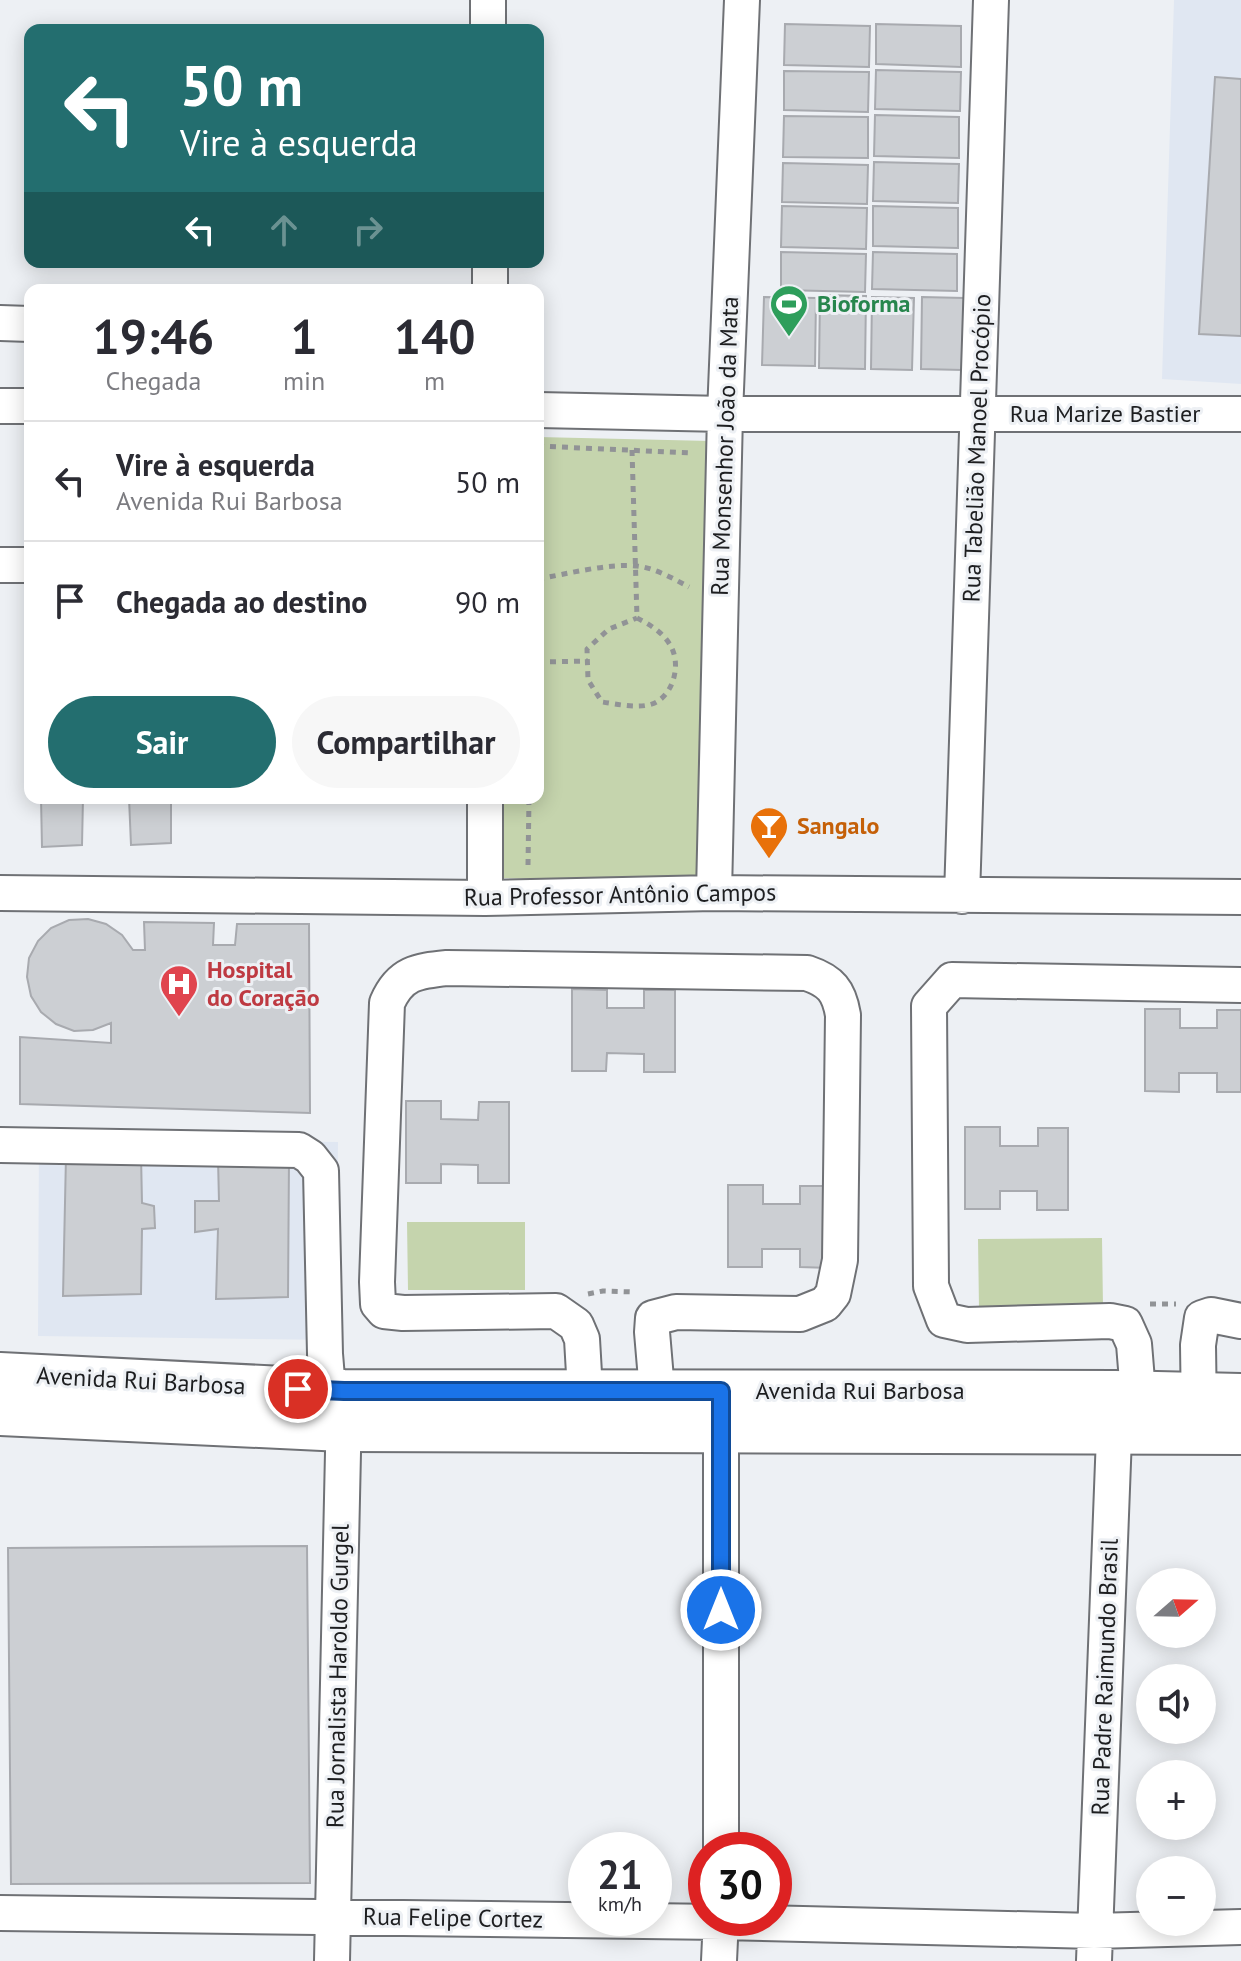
<!DOCTYPE html>
<html lang="pt">
<head>
<meta charset="utf-8">
<style>
  :root { --surface:#fff; --page:#f7f7f7; --text:#2b2b33; --muted:#7c7c81; --line:#e1e1e2; --accent:#236e6f }
  body { margin:0; font-family:"PT Sans",sans-serif; background:var(--page); color:var(--text); height:100vh; display:flex; flex-direction:column; font-size:30px; white-space:nowrap }
  * { box-sizing:border-box; margin:0 }
  p { font-size:26px; color:var(--muted) }
  .icon { flex:none; width:44px; height:44px; fill:none; stroke:currentColor; stroke-width:2; stroke-linecap:round; stroke-linejoin:round }
  .map { position:relative; flex:1; overflow:hidden }
  .side { position:absolute; left:24px; top:284px; width:520px; height:520px; display:flex; flex-direction:column; background:var(--surface); border-radius:16px; box-shadow:0 4px 20px #0003 }
  .side>* { flex:none }
  .top-card { position:absolute; left:24px; top:24px; width:520px; height:244px; border-radius:16px; box-shadow:0 4px 20px #0003; background:#236e6f; color:#fff; overflow:hidden }
  .needle { width:52px; rotate:70deg }
  .tools { position:absolute; left:1136px; top:1568px; display:grid; gap:16px }
  .tools a { display:grid; place-items:center; width:80px; height:80px; border-radius:50%; background:var(--surface); box-shadow:0 4px 20px #0003; font-size:40px }
  .speed { position:absolute; left:568px; top:1832px; display:flex; gap:16px; font-size:40px; font-weight:700; text-align:center }
  .speed>* { display:grid; place-content:center; width:104px; height:104px; border-radius:50%; background:var(--surface); box-shadow:0 4px 20px #0003; line-height:1 }
  .speed small { font-size:20px; font-weight:400 }
  .speed .limit { border:12px solid #d22; background:#fff; color:#111 }
  .pin { position:absolute; display:grid; place-items:center; width:68px; height:68px; color:#fff; margin:-34px; border:4px solid #fff; border-radius:50%; box-shadow:0 2px 8px #0007 }
  .me { position:absolute; width:88px; margin:-44px; rotate:0deg; stroke-linejoin:round; filter:drop-shadow(0 0 6px #0008) }
  .turn { display:flex; align-items:center; gap:28px; height:168px; padding:0 24px; font-size:36px }
  .turn .icon { width:104px; height:104px; stroke-width:2.5 }
  .turn b { display:block; font-size:56px; line-height:68px }
  .lanes { display:flex; align-items:center; height:76px; padding:0 24px; background:#0003; justify-content:center; gap:40px; direction:ltr }
  .lanes .off { opacity:.35 }
  .eta { display:flex; justify-content:space-evenly; align-items:center; height:136px; text-align:center }
  .eta b { font-size:48px; font-weight:800; line-height:56px }
  .primary-button { display:flex; gap:16px; margin-top:auto; padding:16px 24px }
  .primary-button a { flex:1; height:92px; border-radius:48px; background:var(--accent); color:#fff; font-size:32px; font-weight:800; line-height:92px; text-align:center }
  .primary-button a+a { background:var(--page); color:var(--text) }
  ul { padding:0; list-style:none }
  li { display:flex; align-items:center; gap:24px; height:120px; padding:0 24px; border-top:2px solid var(--line) }
  li div { flex:1 }
  li b { display:block; font-size:30px }
  li em { font-style:normal }
  .map>svg:first-child { display:block }
</style>
</head>
<body>
<div class="map">
<svg width="1241" height="1961" viewBox="0 0 1241 1961">
  <rect width="100%" height="100%" fill="#edf0f4"/>
  <path fill="#e0e7f2" d="M 1174,0 L 1241,0 L 1241,384 L 1162,379 Z
    M 39,1138 L 338,1142 L 336,1340 L 38,1336 Z"/>
  <path fill="#c5d4ad" d="M 538,437 L 711,441 L 702,884 L 500,878 L 502,798 L 538,798 Z
    M 407,1222 L 525,1222 L 525,1290 L 408,1290 Z
    M 1102,1238 L 1103,1307 L 979,1308 L 978,1239 Z"/>
  <path fill="#cccfd3" stroke="#a8aaaf" stroke-width="2" d="M 785,24 L 870,26 L 869,67 L 784,65 Z
    M 876,24 L 961,26 L 961,67 L 876,64 Z
    M 876,70 L 961,72 L 960,111 L 875,109 Z
    M 784,71 L 869,72 L 868,112 L 784,110 Z
    M 1215,77 L 1241,79 L 1241,336 L 1199,334 Z
    M 875,115 L 959,117 L 959,158 L 874,156 Z
    M 784,116 L 868,117 L 868,158 L 783,157 Z
    M 874,162 L 959,164 L 958,203 L 873,201 Z
    M 783,163 L 868,165 L 867,204 L 782,202 Z
    M 782,206 L 867,208 L 866,249 L 781,247 Z
    M 873,206 L 958,208 L 958,248 L 873,246 Z
    M 781,252 L 866,254 L 865,292 L 781,290 Z
    M 873,252 L 957,254 L 957,291 L 872,289 Z
    M 820,295 L 866,296 L 865,369 L 819,368 Z
    M 764,297 L 816,298 L 815,366 L 762,365 Z
    M 872,297 L 914,298 L 912,370 L 871,369 Z
    M 922,297 L 964,298 L 962,370 L 921,369 Z
    M 41,798 L 83,798 L 82,845 L 42,847 Z
    M 129,798 L 171,798 L 171,843 L 131,845 Z
    M 88,919 L 106,924 L 122,935 L 133,950 L 145,950 L 144,922 L 214,923 L 213,945 L 235,945 L 237,924 L 309,924 L 310,1113 L 20,1104 L 20,1037 L 111,1043 L 111,1023 L 93,1030 L 74,1031 L 56,1024 L 41,1012 L 31,996 L 27,977 L 29,958 L 38,941 L 51,928 L 69,920 Z
    M 572,989 L 607,990 L 607,1008 L 644,1008 L 644,990 L 675,990 L 675,1072 L 644,1072 L 644,1054 L 607,1053 L 606,1071 L 572,1071 Z
    M 1145,1009 L 1180,1009 L 1180,1028 L 1217,1028 L 1217,1010 L 1241,1010 L 1241,1092 L 1217,1092 L 1217,1073 L 1179,1073 L 1179,1092 L 1145,1091 Z
    M 406,1101 L 441,1101 L 441,1119 L 478,1120 L 479,1102 L 509,1102 L 509,1183 L 478,1183 L 478,1165 L 441,1164 L 441,1183 L 406,1183 Z
    M 965,1127 L 1000,1127 L 1000,1146 L 1038,1146 L 1038,1128 L 1068,1128 L 1068,1210 L 1037,1210 L 1037,1191 L 1000,1191 L 1000,1209 L 965,1209 Z
    M 141,1155 L 142,1203 L 154,1206 L 155,1228 L 142,1229 L 141,1294 L 63,1296 L 66,1156 Z
    M 218,1159 L 289,1159 L 288,1297 L 216,1299 L 218,1229 L 195,1232 L 195,1201 L 219,1201 Z
    M 728,1185 L 763,1185 L 763,1204 L 800,1204 L 800,1186 L 831,1186 L 830,1268 L 800,1267 L 800,1249 L 762,1249 L 762,1267 L 728,1267 Z
    M 307,1546 L 310,1883 L 11,1884 L 8,1548 Z"/>
  <g fill="none" stroke-linecap="round" stroke-linejoin="round">
    <defs>
      <path id="minor" d="M 488,0 L 488,30
        M 490,262 L 490,290
        M 0,323 L 30,324
        M 0,406 L 30,406
        M 538,410 L 725,414 L 1241,414
        M 0,565 L 30,565
        M 0,893 L 485,898 L 714,893 L 1241,897
        M 714,893 L 725,414 L 742,0
        M 962,896 L 991,0
        M 485,898 L 485,798
        M 0,1145 L 299,1150 L 310,1157 L 321,1171 L 325,1354 L 328,1390
        M 585,1391 L 582,1339 L 576,1325 L 556,1311 L 403,1313 L 384,1311 L 378,1304 L 377,1282 L 387,1003 C 400,973 417,971 447,968 L 807,973 C 831,981 839,991 843,1015 L 840,1260 L 833,1294 L 825,1304 L 800,1314 L 676,1312 L 653,1318 L 652,1332 L 657,1391
        M 1138,1393 L 1134,1344 L 1125,1324 L 1110,1321 L 967,1325 L 944,1320 L 931,1286 L 929,1006 L 952,980 L 1241,985
        M 1199,1417 L 1198,1345 L 1202,1318 L 1211,1315 L 1241,1321
        M 721,1850 L 721,1407
        M 0,1913 L 721,1922 L 1094,1931 L 1241,1927
        M 332,1961 L 344,1406
        M 719,1961 L 721,1918
        M 1094,1961 L 1115,1410"/>
      <path id="major" d="M 0,1374 L 344,1391 L 1115,1392 L 1241,1395
        M 0,1414 L 343,1430 L 1241,1433"/>
    </defs>
    <use href="#minor" stroke="#6f7175" stroke-width="38"/>
    <use href="#major" stroke="#6f7175" stroke-width="46"/>
    <path stroke="#919396" stroke-width="5" stroke-dasharray="6 6" stroke-linecap="butt" d="M 538,446 L 692,453
      M 632,450 L 637,618 C 651,625 667,635 673,651 C 680,669 672,697 652,704 C 637,709 617,704 602,702 L 588,680 L 587,649 L 609,629 L 637,618
      M 538,579 C 567,574 608,563 637,566 C 655,568 674,579 689,587
      M 538,662 L 588,661
      M 528,865 L 529,798
      M 588,1294 L 603,1291 L 634,1292
      M 1150,1304 L 1176,1304"/>
    <use href="#minor" stroke="#fff" stroke-width="34"/>
    <use href="#major" stroke="#fff" stroke-width="42"/>
  </g>
  <g fill="none" stroke-linecap="round" stroke-linejoin="round">
    <defs>
      <path id="route" d="M 298,1389 L 344,1391 L 721,1391 L 721,1610"/>
    </defs>
    <use href="#route" stroke="#114b97" stroke-width="20"/>
    <use href="#route" stroke="#1a73e8" stroke-width="14"/>
  </g>
  <defs>
    <symbol id="stadium-pin" viewBox="-11 -11 22 30"><path d="M0 17L-7.5 6A9.5 9.5 0 1 1 7.5 6Z" fill="#2e9e5b" stroke="#edf0f4"/><path d="M0-5a6.5 5 0 1 0 0 10a6.5 5 0 1 0 0-10ZM-3.5-1.8h7v3.6h-7Z" fill="#fff"/></symbol>
    <symbol id="bar-pin" viewBox="-11 -11 22 30"><path d="M0 17L-7.5 6A9.5 9.5 0 1 1 7.5 6Z" fill="#e8710a" stroke="#edf0f4"/><path d="M-6-5H6L.8 .8V4.5H3.5V6h-7V4.5H-.8V.8Z" fill="#fff"/></symbol>
    <symbol id="hospital-pin" viewBox="-11 -11 22 30"><path d="M0 17L-7.5 6A9.5 9.5 0 1 1 7.5 6Z" fill="#e0444e" stroke="#edf0f4"/><path d="M-5-5h3v3.5h4V-5h3V5h-3V1.5h-4V5h-3Z" fill="#fff"/></symbol>
  </defs>
  <g fill-rule="evenodd">
    <use href="#stadium-pin" x="767" y="282" width="44" height="60"/>
    <use href="#bar-pin" x="747" y="804" width="44" height="60"/>
    <use href="#hospital-pin" x="157" y="962" width="44" height="60"/>
  </g>
  <g text-anchor="middle" stroke-width="6" stroke-linejoin="round" paint-order="stroke">
    <g font-size="24" font-weight="bold" fill="#27864d" stroke="#edf0f4" text-anchor="start">
      <text x="817" y="312">Bioforma</text>
    </g>
    <g font-size="24" fill="#1d1e20" stroke="#edf0f4">
      <text x="1105" y="422">Rua Marize Bastier</text>
      <text transform="translate(725 446) rotate(-88)" y="8">Rua Monsenhor João da Mata</text>
      <text transform="translate(977 448) rotate(-88)" y="8">Rua Tabelião Manoel Procópio</text>
      <text transform="translate(620 895) rotate(-1)" y="8">Rua Professor Antônio Campos</text>
      <text transform="translate(141 1381) rotate(3)" y="8">Avenida Rui Barbosa</text>
      <text x="860" y="1399">Avenida Rui Barbosa</text>
      <text transform="translate(338 1676) rotate(-89)" y="8">Rua Jornalista Haroldo Gurgel</text>
      <text transform="translate(1105 1677) rotate(-88)" y="8">Rua Padre Raimundo Brasil</text>
      <text transform="translate(453 1918) rotate(1)" y="8">Rua Felipe Cortez</text>
    </g>
    <g font-size="24" font-weight="bold" fill="#c56008" stroke="#edf0f4" text-anchor="start">
      <text x="797" y="834">Sangalo</text>
    </g>
    <g font-size="24" font-weight="bold" fill="#be3a42" stroke="#edf0f4" text-anchor="start">
      <text x="207" y="978">Hospital<tspan x="207" dy="28">do Coração</tspan></text>
    </g>
  </g>
</svg>
<div class="tools">
<a><svg class="needle" viewBox="-14 -14 28 28"><path d="M0-13l5 13h-10z" fill="#e53935"/><path d="M0 13l5-13h-10z" fill="#7c7c81"/></svg></a>
<a><svg class="icon" aria-label="sound" viewBox="0 0 24 24"><path d="M4 9h4l5-4v14l-5-4H4zM17 9q2 3 0 6"/></svg></a>
<a>+</a>
<a>−</a>
</div>
<div class="speed"><div>21<small>km/h</small></div><div class="limit">30</div></div>
<div class="pin" style="left:298px;top:1389px;background:#d93025"><svg class="icon" aria-label="arrive" viewBox="0 0 24 24"><path d="M6 21V4h12l-3 4 3 4H6"/></svg></div>
<svg class="me" style="left:721px;top:1610px" viewBox="-20 -20 40 40"><circle r="17" fill="#1a73e8" stroke="#fff" stroke-width="3"/><path d="M0-11L8 9 0 5-8 9z" fill="#fff"/></svg>
<div class="top-card">
<div class="turn"><svg class="icon" aria-label="left" viewBox="0 0 24 24"><path d="M17 20v-9H6M10 6l-5 5 5 5"/></svg><div><b>50 m</b>Vire à esquerda</div></div>
<div class="lanes"><svg class="icon" aria-label="left" viewBox="0 0 24 24"><path d="M17 20v-9H6M10 6l-5 5 5 5"/></svg><svg class="icon off" aria-label="ahead" viewBox="0 0 24 24"><path d="M12 20V5M6 11l6-6 6 6"/></svg><svg class="icon off" aria-label="right" viewBox="0 0 24 24"><path d="M7 20v-9h11M14 6l5 5-5 5"/></svg></div>
</div>
<section class="side">
<div class="eta">
<div><b>19:46</b><p>Chegada</p></div>
<div><b>1</b><p>min</p></div>
<div><b>140</b><p>m</p></div>
</div>
<ul>
<li><svg class="icon" aria-label="left" viewBox="0 0 24 24"><path d="M17 20v-9H6M10 6l-5 5 5 5"/></svg><div><b>Vire à esquerda</b><p>Avenida Rui Barbosa</p></div><em>50 m</em></li>
<li><svg class="icon" aria-label="arrive" viewBox="0 0 24 24"><path d="M6 21V4h12l-3 4 3 4H6"/></svg><div><b>Chegada ao destino</b></div><em>90 m</em></li>
</ul>
<div class="primary-button"><a>Sair</a><a>Compartilhar</a></div>
</section>
</div>
</body>
</html>
